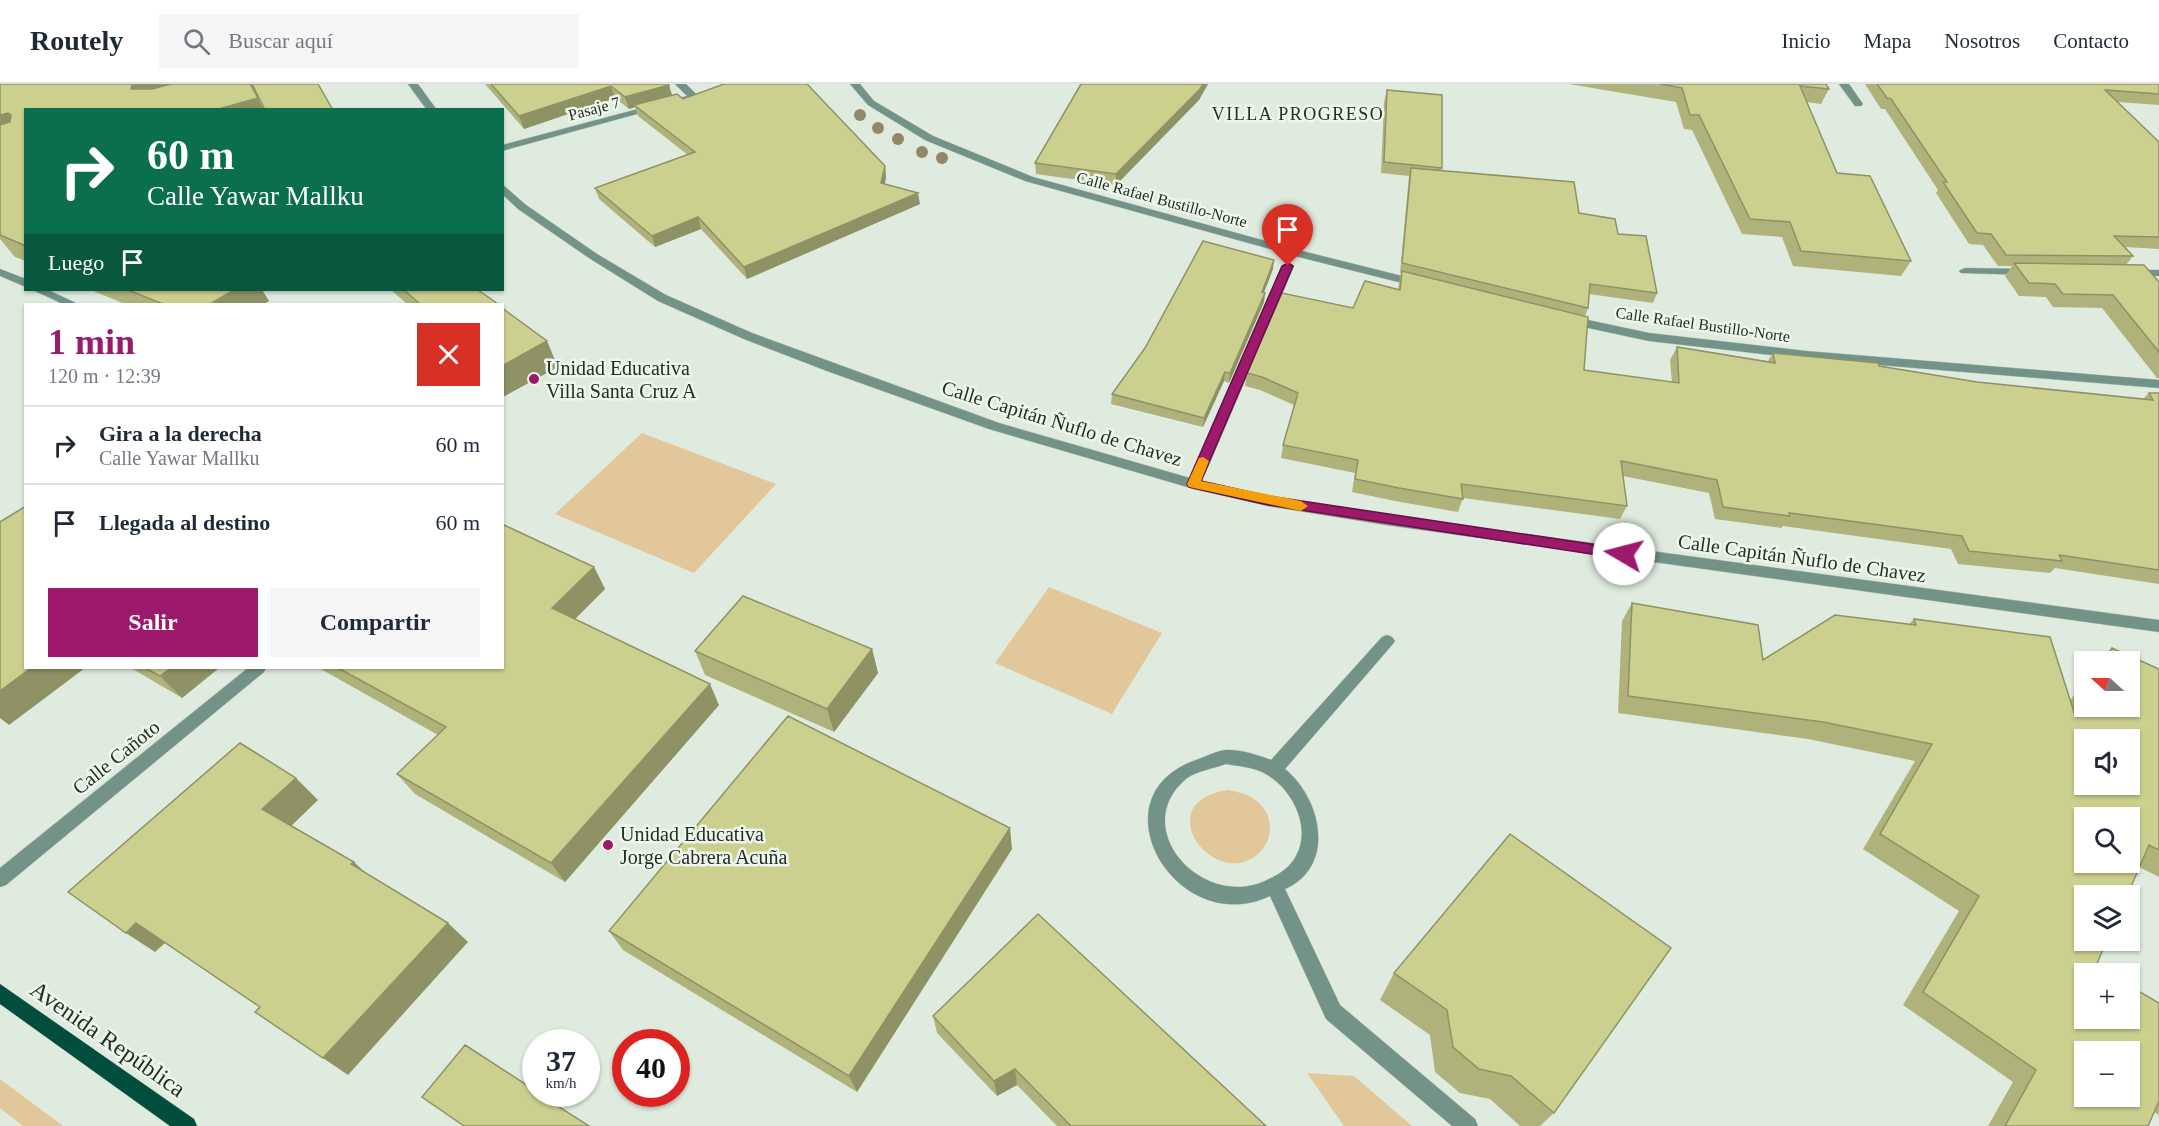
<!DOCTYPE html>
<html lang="es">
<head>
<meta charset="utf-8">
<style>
  :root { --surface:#fff; --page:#f6f6f7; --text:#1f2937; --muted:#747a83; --line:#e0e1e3; --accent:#9c196c }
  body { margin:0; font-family:"Times New Roman",serif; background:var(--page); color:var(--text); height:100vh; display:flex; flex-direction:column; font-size:22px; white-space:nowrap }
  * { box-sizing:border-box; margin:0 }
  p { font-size:20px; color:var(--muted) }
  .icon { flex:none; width:33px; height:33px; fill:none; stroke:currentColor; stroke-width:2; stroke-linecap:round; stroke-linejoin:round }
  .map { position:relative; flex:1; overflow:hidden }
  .side { position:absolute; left:24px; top:219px; width:480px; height:366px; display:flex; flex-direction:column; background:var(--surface); border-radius:0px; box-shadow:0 2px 4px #0004 }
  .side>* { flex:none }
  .banner { position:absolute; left:24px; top:24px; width:480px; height:183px; border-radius:0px; box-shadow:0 2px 4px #0004; background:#0b6e4f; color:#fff; overflow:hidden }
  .needle { width:39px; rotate:291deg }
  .buttons { position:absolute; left:2074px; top:567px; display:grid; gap:12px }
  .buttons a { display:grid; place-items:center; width:66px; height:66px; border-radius:0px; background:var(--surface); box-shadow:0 2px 4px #0004; font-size:30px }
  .speed { position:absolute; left:522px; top:945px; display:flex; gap:12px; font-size:30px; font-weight:700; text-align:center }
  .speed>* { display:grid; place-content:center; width:78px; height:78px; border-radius:50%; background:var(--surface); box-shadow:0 2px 4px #0004; line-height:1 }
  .speed small { font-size:15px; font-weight:400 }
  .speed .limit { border:9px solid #d22; background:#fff; color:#111 }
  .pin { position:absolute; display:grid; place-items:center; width:51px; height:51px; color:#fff; margin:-62px -26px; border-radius:50% 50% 50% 0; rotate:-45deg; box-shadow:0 0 6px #0007 }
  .pin .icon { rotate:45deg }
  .me { position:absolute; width:66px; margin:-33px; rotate:278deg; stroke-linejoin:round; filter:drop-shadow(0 0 4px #0008) }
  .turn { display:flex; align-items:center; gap:21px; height:126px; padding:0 24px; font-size:27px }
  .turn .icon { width:78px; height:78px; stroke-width:2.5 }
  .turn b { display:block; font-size:42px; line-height:51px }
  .then { display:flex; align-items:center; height:57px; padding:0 24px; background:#0003; gap:12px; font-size:22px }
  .round { display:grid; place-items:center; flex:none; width:63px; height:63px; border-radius:0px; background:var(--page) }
  .summary { display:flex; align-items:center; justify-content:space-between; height:102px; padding:0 24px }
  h1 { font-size:36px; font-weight:700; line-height:45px; color:var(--accent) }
  .button { display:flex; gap:12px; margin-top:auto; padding:12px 24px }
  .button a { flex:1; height:69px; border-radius:0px; background:var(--accent); color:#fff; font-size:24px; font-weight:700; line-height:69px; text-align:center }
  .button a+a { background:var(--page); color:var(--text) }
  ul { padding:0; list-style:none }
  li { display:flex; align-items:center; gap:18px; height:78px; padding:0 24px; border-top:2px solid var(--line) }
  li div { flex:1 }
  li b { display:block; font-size:22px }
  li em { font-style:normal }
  header { display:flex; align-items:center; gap:36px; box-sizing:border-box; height:84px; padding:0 30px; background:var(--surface); border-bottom:2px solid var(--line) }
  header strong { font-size:28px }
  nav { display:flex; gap:33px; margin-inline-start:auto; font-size:21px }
  .search { width:420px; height:54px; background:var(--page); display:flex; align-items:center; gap:15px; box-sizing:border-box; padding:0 21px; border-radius:0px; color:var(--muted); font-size:22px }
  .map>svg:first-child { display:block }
</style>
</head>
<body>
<header>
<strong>Routely</strong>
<div class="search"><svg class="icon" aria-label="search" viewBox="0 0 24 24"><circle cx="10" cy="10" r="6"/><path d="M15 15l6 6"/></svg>Buscar aquí</div>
<nav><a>Inicio</a><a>Mapa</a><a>Nosotros</a><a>Contacto</a></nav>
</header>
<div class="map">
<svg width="2159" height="1042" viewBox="0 0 2159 1042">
  <rect width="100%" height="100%" fill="#e0ebdf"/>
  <path fill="#e2c79a" d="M 642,349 L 776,400 L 694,489 L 555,430 Z
    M 1049,503 L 1162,549 L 1112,630 L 995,579 Z
    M 1228,706 C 1237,708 1246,709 1254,715 C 1274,728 1275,755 1258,770 C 1214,808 1147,718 1228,706 Z
    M 1307,989 L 1354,992 L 1412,1042 L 1344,1042 Z
    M 0,995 L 63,1042 L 23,1042 L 0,1024 Z"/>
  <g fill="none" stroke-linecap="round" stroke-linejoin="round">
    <defs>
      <path id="minor" d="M 408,0 L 418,0 L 437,26 L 427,26 Z
        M 675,0 L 686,0 L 699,13 L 502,67 L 502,61 L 687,12 Z
        M 850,0 L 860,0 L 874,17 L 933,52 L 1033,93 L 1302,167 L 1422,197 L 1424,199 L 1418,203 L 1295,172 L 1025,97 L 925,56 L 868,21 Z
        M 1839,0 L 1849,0 L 1863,20 L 1861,22 L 1855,22 Z
        M 502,100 L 526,121 L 597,170 L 666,211 L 752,249 L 999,339 L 1190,394 L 1282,182 L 1288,179 L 1292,180 L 1294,182 L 1202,397 L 1268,412 L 1386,431 L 2159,536 L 2159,548 L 1386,441 L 1268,422 L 1194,405 L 989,345 L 827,287 L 744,255 L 658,217 L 589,174 L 518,125 L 502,110 Z
        M 1965,184 L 2028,185 L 2034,188 L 2028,191 L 1961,189 L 1959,187 Z
        M 0,185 L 26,195 L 26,203 L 0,192 Z
        M 2130,186 L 2159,186 L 2159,192 L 2126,191 L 2126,187 Z
        M 33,206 L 48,206 L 78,220 L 63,220 Z
        M 1569,232 L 1649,249 L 1806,267 L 2159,296 L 2159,304 L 1806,275 L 1649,257 L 1565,239 L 1563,236 Z
        M 1387,551 L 1392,553 L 1395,557 L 1392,561 L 1285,685 C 1321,714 1337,782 1285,805 L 1340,921 L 1475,1035 L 1478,1042 L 1452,1042 L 1326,935 L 1270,812 C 1176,856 1092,712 1196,676 C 1205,673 1216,667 1226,666 C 1240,665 1258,671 1271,676 L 1382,553 ZM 1226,680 C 1238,682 1251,683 1262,688 C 1290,701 1313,742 1296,772 C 1289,785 1278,791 1265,797 C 1201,826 1127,743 1187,694 C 1197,687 1215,684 1226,680 Z
        M 248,584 L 266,584 L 264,588 L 6,801 L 0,803 L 0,784 Z"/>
      <path id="major" d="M 0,900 L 194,1035 L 197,1042 L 170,1042 L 0,920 Z"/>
    </defs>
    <use href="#minor" stroke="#bfc9be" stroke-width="1"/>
    <use href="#major" stroke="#bfc9be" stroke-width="1"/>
    <use href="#minor" fill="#749388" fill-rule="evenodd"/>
    <use href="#major" fill="#014e3d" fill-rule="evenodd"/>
  </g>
  <g fill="#908868">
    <circle cx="860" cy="31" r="6"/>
    <circle cx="878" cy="44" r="6"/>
    <circle cx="898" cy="55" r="6"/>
    <circle cx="922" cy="68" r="6"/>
    <circle cx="942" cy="74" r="6"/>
  </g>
  <path fill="#afb37b" d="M 0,0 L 26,26 L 26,177 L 15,173 L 0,155 Z
    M 485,0 L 668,0 L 672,11 L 885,82 L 886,93 L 885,100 L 920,120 L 747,195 L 701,145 L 655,163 L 599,115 L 595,104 L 688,71 L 638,32 L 635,23 L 629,25 L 615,14 L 524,45 Z
    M 1081,0 L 1208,0 L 1199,16 L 1116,101 L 1036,90 L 1035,79 Z
    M 1569,0 L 1826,0 L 1829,5 L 1821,20 L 1807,18 L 1837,89 L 1911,177 L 1901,192 L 1793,182 L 1782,153 L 1742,150 L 1692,46 L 1684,45 L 1676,18 Z
    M 1865,0 L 2159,0 L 2159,21 L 2118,18 L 2159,58 L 2159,165 L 2125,163 L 2133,172 L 2126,181 L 2159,198 L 2159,294 L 2157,294 L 2102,224 L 2053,223 L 2046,213 L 2019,212 L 2005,192 L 2012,182 L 1998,182 L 1983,161 L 1969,160 L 1936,109 L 1938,106 L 1885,25 L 1881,25 Z
    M 1387,6 L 1442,84 L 1442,87 L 1579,129 L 1618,150 L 1657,209 L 1653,219 L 1589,210 L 1588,224 L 1585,232 L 1584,286 L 1672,298 L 1670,276 L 1677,263 L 1768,277 L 1773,269 L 1879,282 L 1977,298 L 2143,315 L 2149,309 L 2159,309 L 2159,500 L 2055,484 L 2050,489 L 1958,480 L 1951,465 L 1783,442 L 1781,444 L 1715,435 L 1709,409 L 1623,392 L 1627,422 L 1620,435 L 1463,414 L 1458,428 L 1395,417 L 1352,408 L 1355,389 L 1281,374 L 1283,361 L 1294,321 L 1260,306 L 1245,302 L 1247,289 L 1353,224 L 1398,205 L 1401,189 L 1400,189 L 1409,92 L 1381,89 L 1384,18 Z
    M 1273,185 L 1264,209 L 1265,209 L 1264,218 L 1229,299 L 1224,297 L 1203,343 L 1111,320 L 1112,310 Z
    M 91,206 L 262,206 L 269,217 L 264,220 L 125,220 Z
    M 391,206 L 478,206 L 498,220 L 407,220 Z
    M 594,483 L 605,505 L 575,535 L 719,621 L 565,798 L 415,710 L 397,690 L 438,651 L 319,584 L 502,584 Z
    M 1632,519 L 1763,576 L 1909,540 L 1914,535 L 2070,617 L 2085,593 L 2085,622 L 2130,578 L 2096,578 L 2112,564 L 2159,585 L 2159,793 L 2139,783 L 2096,882 L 2159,919 L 2159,1031 L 2154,1028 L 2148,1042 L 1988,1042 L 2013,998 L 1903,921 L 1959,827 L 1863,765 L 1915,677 L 1808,655 L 1618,629 L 1622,537 Z
    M 872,565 L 878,589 L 834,648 L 705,591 L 695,567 Z
    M 131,584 L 219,584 L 182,614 Z
    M 1510,750 L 1554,1029 L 1540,1042 L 1520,1042 L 1490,1015 L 1460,1009 L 1435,988 L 1430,951 L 1380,916 L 1394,889 Z
    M 1012,765 L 857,1008 L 623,866 L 609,847 Z
    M 933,932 L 1266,1042 L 1057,1042 L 1017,1001 L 997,1012 L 937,949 Z"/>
  <path fill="#8f9264" d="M 135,0 L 240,0 L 146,24 L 131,5 L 132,1 Z
    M 1203,0 L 1208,0 L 1199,16 L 1116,101 L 1116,90 Z
    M 669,1 L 673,14 L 634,21 L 635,23 L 629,25 L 625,13 Z
    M 611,2 L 615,14 L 524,45 L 519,32 Z
    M 258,14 L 264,26 L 215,26 Z
    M 8,29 L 26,52 L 0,58 L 0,31 Z
    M 885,82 L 886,93 L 883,110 L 881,99 Z
    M 918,109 L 920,120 L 747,195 L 744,183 Z
    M 698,133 L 701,145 L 655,163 L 652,152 Z
    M 1274,176 L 1273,185 L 1260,218 L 1262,208 Z
    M 234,206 L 262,206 L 269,217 L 264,220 L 210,220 Z
    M 1265,209 L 1264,218 L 1229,299 L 1230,289 Z
    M 547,257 L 558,283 L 503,313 L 502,282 Z
    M 1225,288 L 1224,297 L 1203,343 L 1204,334 Z
    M 594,483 L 605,505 L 564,546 L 552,524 Z
    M 872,565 L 878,589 L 834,648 L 827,625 Z
    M 31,584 L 85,584 L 9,641 L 0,634 L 0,607 Z
    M 171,584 L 219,584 L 182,614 L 160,592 Z
    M 710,600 L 719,621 L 565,798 L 551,779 Z
    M 296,694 L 318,716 L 286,747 L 262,725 Z
    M 1010,744 L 1012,765 L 857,1008 L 849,992 Z
    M 354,778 L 375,798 L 351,780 Z
    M 136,839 L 165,859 L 155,868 L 126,849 Z
    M 448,839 L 468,858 L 348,991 L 323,974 Z
    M 1015,985 L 1017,1001 L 997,1012 L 994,997 Z"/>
  <path fill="#ccd08f" stroke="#8f9264" stroke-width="1.5" fill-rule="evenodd" d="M 0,0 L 135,0 L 132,1 L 131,5 L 152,5 L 171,0 L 250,0 L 258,14 L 215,26 L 26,26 L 26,162 L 0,151 L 0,41 L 10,38 L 11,31 L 8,29 L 0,31 Z
    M 252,0 L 318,0 L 333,26 L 265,26 Z
    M 491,0 L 668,0 L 669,1 L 625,13 L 611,2 L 519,32 Z
    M 724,0 L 807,0 L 885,82 L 881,99 L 918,109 L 744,183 L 698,133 L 652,152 L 595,104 L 695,68 L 634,21 L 677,10 L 683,15 Z
    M 1081,0 L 1203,0 L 1200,5 L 1116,90 L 1035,79 Z
    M 1660,0 L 1826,0 L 1829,5 L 1800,2 L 1837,89 L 1870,92 L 1911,177 L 1801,167 L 1790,138 L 1750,135 L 1699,31 L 1690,31 L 1682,4 Z
    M 1877,0 L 2159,0 L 2159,10 L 2105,6 L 2159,58 L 2159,153 L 2114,152 L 2133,172 L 2006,171 L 1991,150 L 1977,149 L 1943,98 L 1947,98 L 1891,15 L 1887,14 Z
    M 1387,6 L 1442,11 L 1442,84 L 1384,78 Z
    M 1411,84 L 1574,98 L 1579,129 L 1615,135 L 1618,150 L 1646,152 L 1657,209 L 1590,200 L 1588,224 L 1402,179 Z
    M 1203,157 L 1274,176 L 1262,208 L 1265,209 L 1230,289 L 1225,288 L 1204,334 L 1112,310 L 1145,264 Z
    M 2014,179 L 2144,181 L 2159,198 L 2159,268 L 2113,211 L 2063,210 L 2055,200 L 2029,199 Z
    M 1402,187 L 1588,233 L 1584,286 L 1679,299 L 1677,263 L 1775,279 L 1773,269 L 1878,279 L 1879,282 L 1977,298 L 2153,316 L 2149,309 L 2159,309 L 2159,486 L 2059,471 L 2062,477 L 1969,467 L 1962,452 L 1789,429 L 1790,432 L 1723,423 L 1717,396 L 1621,377 L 1627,422 L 1461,400 L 1463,415 L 1399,404 L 1355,395 L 1358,376 L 1283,361 L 1298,309 L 1262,293 L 1247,289 L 1282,209 L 1353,224 L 1365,197 L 1400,206 Z
    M 128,206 L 234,206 L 210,220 L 163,220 Z
    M 404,206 L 478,206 L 498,220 L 420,220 Z
    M 502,224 L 547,257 L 502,282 Z
    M 26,422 L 26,584 L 31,584 L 0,607 L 0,438 Z
    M 502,440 L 594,483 L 552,524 L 710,600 L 551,779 L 397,690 L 446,643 L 338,584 L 502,584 Z
    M 743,512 L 872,565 L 827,625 L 695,567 Z
    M 1632,519 L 1758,541 L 1763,576 L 1835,531 L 1916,541 L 1914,535 L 2050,553 L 2074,628 L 2085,608 L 2085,622 L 2130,622 L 2130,578 L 2103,578 L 2112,564 L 2159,585 L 2159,766 L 2149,761 L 2127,812 L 2085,812 L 2085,856 L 2107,856 L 2096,882 L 2109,890 L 2085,890 L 2085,934 L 2130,934 L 2130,902 L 2159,919 L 2159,1017 L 2148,1042 L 2005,1042 L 2036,986 L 1923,908 L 1979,812 L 1880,750 L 1932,660 L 1823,638 L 1628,612 ZM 2085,656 L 2130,656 L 2130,700 L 2085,700 ZM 2085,734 L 2130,734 L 2130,778 L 2085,778 ZM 2085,968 L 2130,968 L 2130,1012 L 2085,1012 Z
    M 145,584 L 171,584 L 160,592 Z
    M 788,632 L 1010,744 L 849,992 L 609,847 Z
    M 240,659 L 296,694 L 262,725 L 354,778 L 351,780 L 448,839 L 323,974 L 255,928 L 260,923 L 136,839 L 126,849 L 68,808 Z
    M 1510,750 L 1671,864 L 1554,1029 L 1511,992 L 1479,985 L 1453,963 L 1447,926 L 1394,889 Z
    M 1038,830 L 1266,1042 L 1071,1042 L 1015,985 L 994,997 L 933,932 Z
    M 465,961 L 536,1007 L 536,1010 L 539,1010 L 589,1042 L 464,1042 L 422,1013 Z"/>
  <path fill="#9c196c" stroke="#651046" stroke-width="1.5" d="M 1288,179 L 1293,182 L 1201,397 L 1268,412 L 1624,465 L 1630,470 L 1629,473 L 1624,475 L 1268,421 L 1189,403 L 1187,400 L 1282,182 Z"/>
  <path fill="#f59e0b" d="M 1203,373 L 1209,377 L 1201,397 L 1301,417 L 1308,422 L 1301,427 L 1189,403 L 1187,400 L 1199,374 Z"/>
  <g fill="#9c196c" stroke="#edf8ec" stroke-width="2">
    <circle cx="534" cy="295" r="6"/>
    <circle cx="608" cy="761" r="6"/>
  </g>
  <g text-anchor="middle" stroke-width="5" stroke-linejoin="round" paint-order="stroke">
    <g font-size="16" fill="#282c27" stroke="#edf8ec">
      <text transform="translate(594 24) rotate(-15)" y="6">Pasaje 7</text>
      <text transform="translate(1162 115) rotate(15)" y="6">Calle Rafael Bustillo-Norte</text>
      <text transform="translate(1703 240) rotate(8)" y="6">Calle Rafael Bustillo-Norte</text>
    </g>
    <g font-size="18" letter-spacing="1.5" fill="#282c27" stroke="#edf8ec">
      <text x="1298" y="36">VILLA PROGRESO</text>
    </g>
    <g font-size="20" fill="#282c27" stroke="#edf8ec" text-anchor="start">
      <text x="546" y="291">Unidad Educativa<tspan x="546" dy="23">Villa Santa Cruz A</tspan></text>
      <text x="620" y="757">Unidad Educativa<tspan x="620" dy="23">Jorge Cabrera Acuña</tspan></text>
    </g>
    <g font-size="20" fill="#282c27" stroke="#edf8ec">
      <text transform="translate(1062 339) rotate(17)" y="7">Calle Capitán Ñuflo de Chavez</text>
      <text transform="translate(1802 474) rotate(8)" y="7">Calle Capitán Ñuflo de Chavez</text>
      <text transform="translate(116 673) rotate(-39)" y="7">Calle Cañoto</text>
    </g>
    <g font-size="24" fill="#282c27" stroke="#edf8ec">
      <text transform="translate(108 955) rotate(35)" y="8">Avenida República</text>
    </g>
  </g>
</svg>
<div class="buttons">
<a><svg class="needle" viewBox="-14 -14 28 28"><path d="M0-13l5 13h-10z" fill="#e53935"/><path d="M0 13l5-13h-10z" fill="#747a83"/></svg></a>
<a><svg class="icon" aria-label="sound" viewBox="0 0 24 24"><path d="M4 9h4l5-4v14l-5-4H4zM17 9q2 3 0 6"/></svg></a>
<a><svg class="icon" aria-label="search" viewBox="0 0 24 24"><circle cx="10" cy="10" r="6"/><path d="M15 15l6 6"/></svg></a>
<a><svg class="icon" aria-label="layers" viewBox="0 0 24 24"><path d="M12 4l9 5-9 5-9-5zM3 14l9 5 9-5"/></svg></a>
<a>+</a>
<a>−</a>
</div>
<div class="speed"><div>37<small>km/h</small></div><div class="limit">40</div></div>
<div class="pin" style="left:1288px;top:182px;background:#d93025"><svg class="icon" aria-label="arrive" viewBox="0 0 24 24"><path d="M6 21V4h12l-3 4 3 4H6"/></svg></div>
<svg class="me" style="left:1624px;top:470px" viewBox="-20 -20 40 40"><circle r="19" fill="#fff"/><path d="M0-13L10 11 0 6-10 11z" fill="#9c196c"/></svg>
<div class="banner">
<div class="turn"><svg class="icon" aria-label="right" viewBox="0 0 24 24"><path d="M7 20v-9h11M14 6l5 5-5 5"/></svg><div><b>60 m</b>Calle Yawar Mallku</div></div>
<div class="then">Luego<svg class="icon" aria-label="arrive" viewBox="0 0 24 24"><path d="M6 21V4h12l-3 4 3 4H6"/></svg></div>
</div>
<section class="side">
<div class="summary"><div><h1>1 min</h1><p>120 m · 12:39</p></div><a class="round" style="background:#d93025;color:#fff"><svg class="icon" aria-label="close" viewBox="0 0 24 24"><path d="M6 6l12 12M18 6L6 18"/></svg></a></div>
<ul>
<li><svg class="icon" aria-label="right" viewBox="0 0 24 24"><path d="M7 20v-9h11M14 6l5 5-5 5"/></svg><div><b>Gira a la derecha</b><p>Calle Yawar Mallku</p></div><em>60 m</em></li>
<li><svg class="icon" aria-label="arrive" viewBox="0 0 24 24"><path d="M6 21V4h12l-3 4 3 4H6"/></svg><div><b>Llegada al destino</b></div><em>60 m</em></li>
</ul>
<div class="button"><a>Salir</a><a>Compartir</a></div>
</section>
</div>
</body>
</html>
